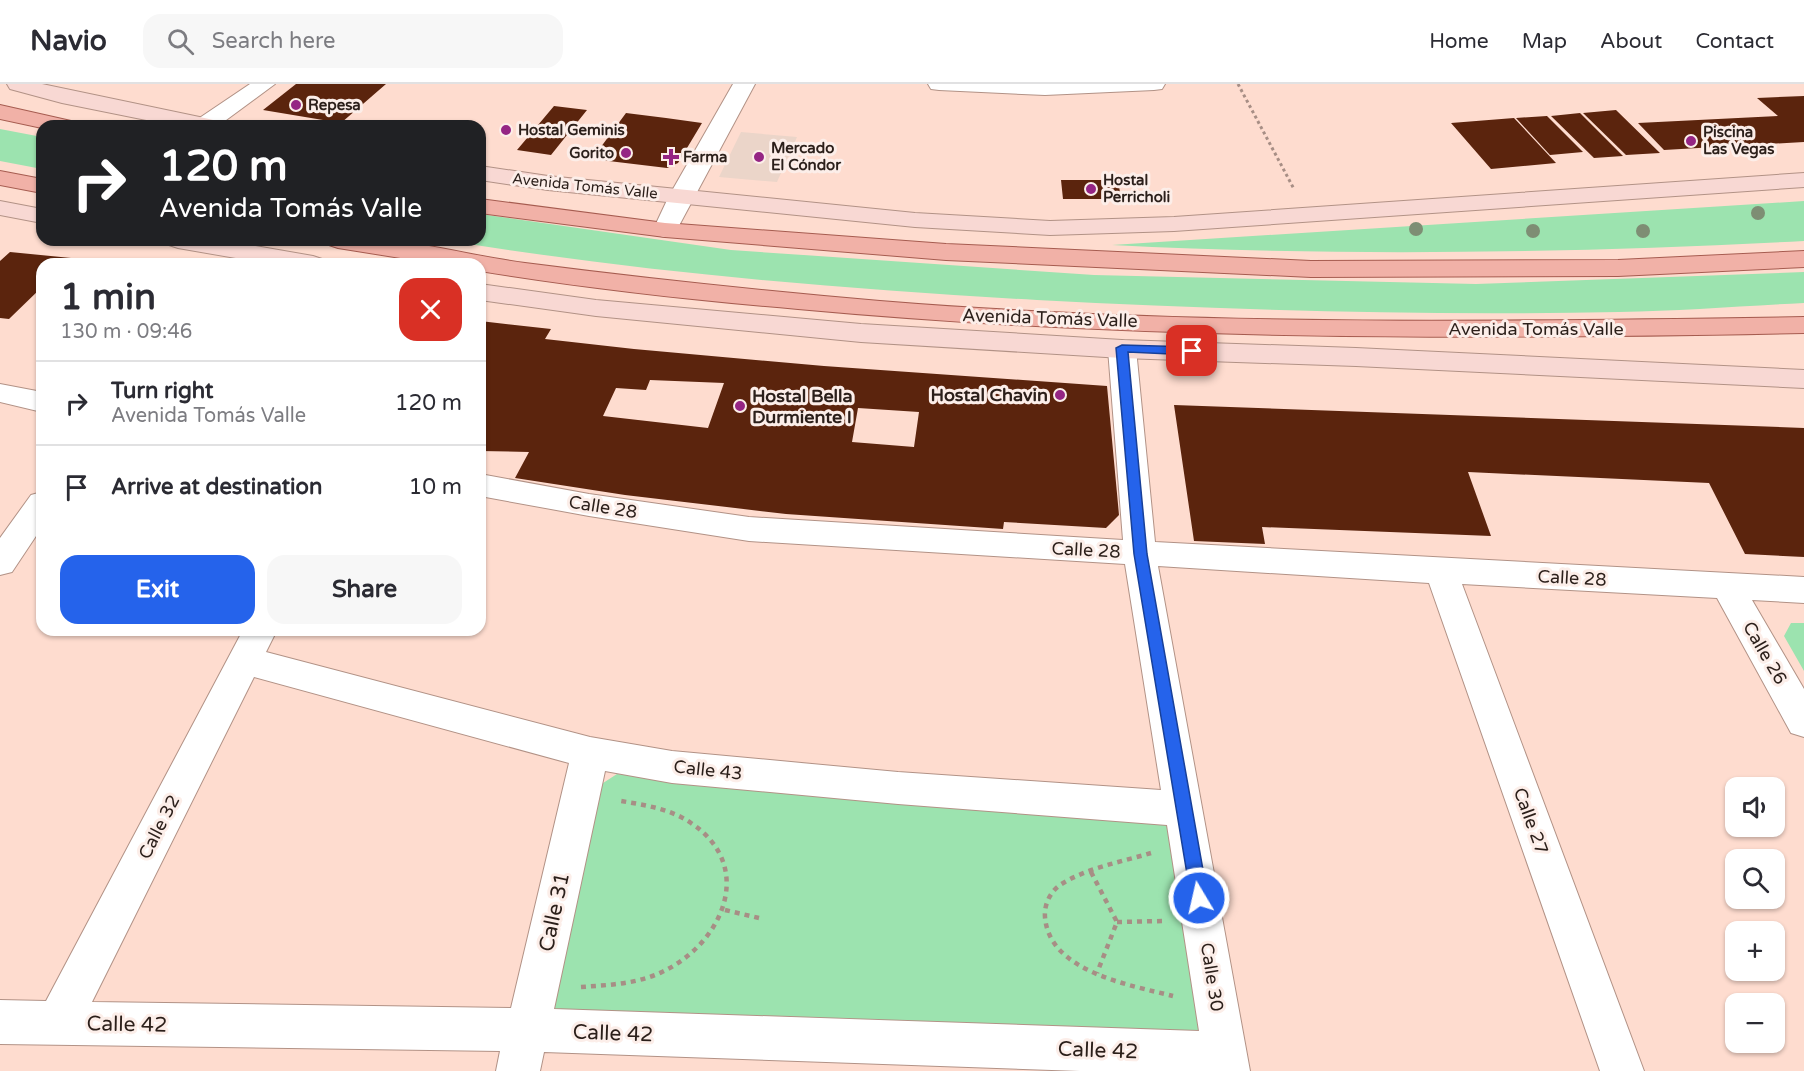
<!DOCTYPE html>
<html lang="en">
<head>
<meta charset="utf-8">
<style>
  :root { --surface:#fff; --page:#f7f7f7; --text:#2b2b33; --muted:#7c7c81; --line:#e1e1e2; --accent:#2563eb }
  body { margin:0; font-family:"Varela Round",sans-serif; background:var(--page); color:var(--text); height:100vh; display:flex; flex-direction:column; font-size:22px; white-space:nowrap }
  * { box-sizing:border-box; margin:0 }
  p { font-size:20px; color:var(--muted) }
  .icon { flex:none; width:33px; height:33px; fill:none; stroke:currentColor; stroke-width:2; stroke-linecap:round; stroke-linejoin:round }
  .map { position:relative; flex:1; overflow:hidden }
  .details { position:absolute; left:36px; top:174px; width:450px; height:378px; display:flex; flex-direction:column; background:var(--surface); border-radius:18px; box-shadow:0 2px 4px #0004 }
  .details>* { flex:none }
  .top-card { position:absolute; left:36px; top:36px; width:450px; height:126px; border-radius:18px; box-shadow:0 2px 4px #0004; background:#202124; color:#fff; overflow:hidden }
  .fabs { position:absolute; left:1725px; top:693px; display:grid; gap:12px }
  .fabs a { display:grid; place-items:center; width:60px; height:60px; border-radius:12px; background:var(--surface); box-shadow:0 2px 4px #0004; font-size:30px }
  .pin { position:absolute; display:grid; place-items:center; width:51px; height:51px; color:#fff; margin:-26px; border-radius:12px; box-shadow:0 3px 9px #0006 }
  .me { position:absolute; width:66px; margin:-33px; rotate:351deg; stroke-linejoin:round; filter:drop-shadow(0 0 4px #0008) }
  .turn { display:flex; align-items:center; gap:21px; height:126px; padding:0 24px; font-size:27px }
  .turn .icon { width:78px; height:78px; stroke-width:2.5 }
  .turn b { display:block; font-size:42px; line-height:51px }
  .round { display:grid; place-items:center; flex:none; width:63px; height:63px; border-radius:18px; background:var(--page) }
  .overview { display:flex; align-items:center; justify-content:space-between; height:102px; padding:0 24px }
  h1 { font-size:36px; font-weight:800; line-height:45px }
  .action { display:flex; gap:12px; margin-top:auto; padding:12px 24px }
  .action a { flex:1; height:69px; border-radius:18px; background:var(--accent); color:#fff; font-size:24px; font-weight:800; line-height:69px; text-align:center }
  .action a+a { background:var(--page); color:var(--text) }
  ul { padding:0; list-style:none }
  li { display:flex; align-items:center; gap:18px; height:84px; padding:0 24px; border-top:2px solid var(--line) }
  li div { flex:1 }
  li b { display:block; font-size:22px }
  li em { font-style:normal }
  header { display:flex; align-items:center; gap:36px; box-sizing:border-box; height:84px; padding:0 30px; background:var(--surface); border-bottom:2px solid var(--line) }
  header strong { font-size:28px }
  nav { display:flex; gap:33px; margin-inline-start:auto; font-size:21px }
  .search { width:420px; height:54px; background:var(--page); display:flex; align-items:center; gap:15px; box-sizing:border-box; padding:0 21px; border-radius:18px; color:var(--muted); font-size:22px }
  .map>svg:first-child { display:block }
</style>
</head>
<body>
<header>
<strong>Navio</strong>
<div class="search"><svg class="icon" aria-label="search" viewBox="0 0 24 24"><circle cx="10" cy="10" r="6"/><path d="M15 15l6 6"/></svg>Search here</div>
<nav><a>Home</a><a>Map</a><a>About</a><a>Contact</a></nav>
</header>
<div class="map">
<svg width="1804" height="987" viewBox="0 0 1804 987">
  <rect width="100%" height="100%" fill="#fedccf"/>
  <path fill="#ebd5c9" d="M 741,48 L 797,53 L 777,98 L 719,93 Z"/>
  <path fill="#9ce3af" d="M 0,45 L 42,53 L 42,85 L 0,77 Z
    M 1804,117 L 1804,157 C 1574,169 1342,173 1112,161 Z
    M 480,130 L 731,166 L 1094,191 L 1476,200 L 1804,188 L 1804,219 C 1742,222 1681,227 1619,228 C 1425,232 1231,226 1037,216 C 838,205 640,188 444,156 L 480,156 Z
    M 1791,539 L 1804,539 L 1804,587 L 1784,552 Z
    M 617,690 L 1175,741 L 1210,953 L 548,937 L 600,701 Z"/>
  <path fill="#5b240d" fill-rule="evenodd" d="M 296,0 L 386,0 L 341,39 L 263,26 Z
    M 1804,12 L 1804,58 L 1664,66 L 1638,39 L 1778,32 L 1757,14 Z
    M 554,22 L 587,26 L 551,71 L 517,66 Z
    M 1616,26 L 1660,69 L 1626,71 L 1583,29 Z
    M 626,29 L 666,34 L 702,39 L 678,79 L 667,84 L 592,75 Z
    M 1580,29 L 1623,72 L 1594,74 L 1551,32 Z
    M 1547,32 L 1583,68 L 1550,71 L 1516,34 Z
    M 1514,34 L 1556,79 L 1491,85 L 1451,39 Z
    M 1061,96 L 1118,96 L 1121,115 L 1063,115 Z
    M 10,168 L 71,174 L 65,180 L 42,180 L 42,203 L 9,235 L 0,234 L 0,177 Z
    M 480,237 L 551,245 L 545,255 L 634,265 L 824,282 L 1107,302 L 1119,431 L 1106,444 L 1004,438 L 1003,445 L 786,430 L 625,411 L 515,394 L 529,368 L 480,367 ZM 650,296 L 724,299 L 708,344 L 603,332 L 616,304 L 646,306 ZM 858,324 L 919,328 L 914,363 L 852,358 Z
    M 1174,321 L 1804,344 L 1804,473 L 1745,470 L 1709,399 L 1468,388 L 1491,452 L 1262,443 L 1265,460 L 1194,457 Z"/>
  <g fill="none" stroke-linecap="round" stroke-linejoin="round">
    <defs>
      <path id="street" d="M 250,0 L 275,0 L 218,42 L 192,42 L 195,37 Z
        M 733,0 L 755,0 L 674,151 L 665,153 L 656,151 L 653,146 L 669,112 Z
        M 928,0 L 1165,0 L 1162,5 L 1154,6 L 1045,11 L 939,6 L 931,5 Z
        M 1122,256 L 1132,259 L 1136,265 L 1155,458 L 1804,493 L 1804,519 L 1752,516 L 1804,605 L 1804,653 L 1791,649 L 1717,514 L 1462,500 L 1644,987 L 1600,987 L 1429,499 L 1158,482 L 1250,987 L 1080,987 L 544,968 L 540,987 L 496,987 L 500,967 L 0,960 L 0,916 L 46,917 L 243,546 L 277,546 L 266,568 L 590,653 L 672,667 L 898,688 L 1161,706 L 1125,480 L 749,457 L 589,432 L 480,412 L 480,390 L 589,410 L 749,433 L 1123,456 L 1108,265 L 1112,259 ZM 254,593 L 569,679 L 511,924 L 92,918 ZM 605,687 L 672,699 L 898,720 L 1167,741 L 1199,947 L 554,925 Z
        M 0,300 L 42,308 L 42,328 L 0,318 Z
        M 42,408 L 42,443 L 12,488 L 0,491 L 0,454 L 31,411 Z"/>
      <path id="secondary" d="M 7,0 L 42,0 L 209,35 L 217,37 L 220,42 L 176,42 L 62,19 L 10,5 Z
        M 480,82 L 548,92 L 915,129 L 1050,137 L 1174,133 L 1804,89 L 1804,103 L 1174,147 L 1050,151 L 915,143 L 548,106 L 480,96 Z
        M 0,117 L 42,125 L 42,139 L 0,131 Z
        M 165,156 L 221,156 L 313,172 L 322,175 L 326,180 L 270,180 L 178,164 L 169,161 Z
        M 480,200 L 596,216 L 861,240 L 1122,256 L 1356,264 L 1804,286 L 1804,304 L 1356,282 L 1122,274 L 861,258 L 596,232 L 480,216 Z"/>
      <path id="primary" d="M 0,21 L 71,37 L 74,42 L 42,42 L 42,44 L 0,35 Z
        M 0,87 L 42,95 L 42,109 L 0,101 Z
        M 480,115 L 665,139 L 946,160 L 1311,177 L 1618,176 L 1804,167 L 1804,183 L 1618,192 L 1311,193 L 946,176 L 665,153 L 480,129 Z
        M 325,156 C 345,156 366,154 385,156 C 432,160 478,173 525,179 C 643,194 762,207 880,217 C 1187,242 1496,238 1804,233 L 1804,249 C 1468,256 1132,256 798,225 C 692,216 585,204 480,187 L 480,180 L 438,180 L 338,164 L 329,161 Z"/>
    </defs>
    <use href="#street" stroke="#b29286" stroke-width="2"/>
    <use href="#secondary" stroke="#b29286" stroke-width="2"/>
    <use href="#primary" stroke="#a65c50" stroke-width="2"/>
    <path stroke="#a78e85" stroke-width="3" stroke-dasharray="3 3" stroke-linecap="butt" d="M 1238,0 L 1294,105"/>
    <path stroke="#a78e85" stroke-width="4.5" stroke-dasharray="5 5" stroke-linecap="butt" d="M 1151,769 C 1121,778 1086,784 1060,801 C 1050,808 1044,821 1045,833 C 1049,888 1130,901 1173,912
      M 1091,788 L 1117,838 L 1097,889
      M 725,826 L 759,834
      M 1117,838 L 1164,837
      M 581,903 C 608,901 637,900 662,888 C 722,860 757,783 691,739 C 671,725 645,721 621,717"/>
    <use href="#street" fill="#fff" fill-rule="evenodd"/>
    <use href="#secondary" fill="#f8d8d3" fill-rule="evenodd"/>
    <use href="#primary" fill="#f1b1a7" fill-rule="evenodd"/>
  </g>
  <g fill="#7e8e74">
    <circle cx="1758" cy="129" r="7"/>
    <circle cx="1416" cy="145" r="7"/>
    <circle cx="1533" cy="147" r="7"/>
    <circle cx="1643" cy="147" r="7"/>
  </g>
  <path fill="#2563eb" stroke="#184099" stroke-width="1.5" d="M 1122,261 L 1192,263 L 1198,267 L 1192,271 L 1128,268 L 1147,470 L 1208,814 L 1205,819 L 1199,822 L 1193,819 L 1191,814 L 1134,470 L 1116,264 Z"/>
  <g fill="#952584" stroke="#fceee9" stroke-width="2">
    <circle cx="296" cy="21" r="6"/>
    <circle cx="506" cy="46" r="6"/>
    <circle cx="1691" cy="57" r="6"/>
    <circle cx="626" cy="69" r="6"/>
    <path d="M668 64h6v6h6v6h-6v6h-6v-6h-6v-6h6z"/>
    <circle cx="759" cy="73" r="6"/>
    <circle cx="1091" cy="105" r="6"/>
    <circle cx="1060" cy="311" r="6"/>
    <circle cx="740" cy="322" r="6"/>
  </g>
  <g text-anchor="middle" stroke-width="6" stroke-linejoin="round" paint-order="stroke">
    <g font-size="15" font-weight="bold" fill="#2b1f1a" stroke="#fceee9" text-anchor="start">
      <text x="308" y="26">Repesa</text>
      <text x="518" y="51">Hostal Geminis</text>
      <text x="1703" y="53">Piscina<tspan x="1703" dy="17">Las Vegas</tspan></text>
      <text x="771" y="69">Mercado<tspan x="771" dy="17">El Cóndor</tspan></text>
      <text x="614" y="74" text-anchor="end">Gorito</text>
      <text x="683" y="78">Farma</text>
      <text x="1103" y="101">Hostal<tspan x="1103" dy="17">Perricholi</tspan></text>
    </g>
    <g font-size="15" fill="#2b1f1a" stroke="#fceee9">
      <text transform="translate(585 102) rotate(6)" y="5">Avenida Tomás Valle</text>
    </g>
    <g font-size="18" fill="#2b1f1a" stroke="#fceee9">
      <text transform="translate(1050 234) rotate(2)" y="6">Avenida Tomás Valle</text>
      <text x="1536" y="251">Avenida Tomás Valle</text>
      <text transform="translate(603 423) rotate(9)" y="6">Calle 28</text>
      <text transform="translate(1086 466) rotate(3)" y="6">Calle 28</text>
      <text transform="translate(1572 494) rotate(3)" y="6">Calle 28</text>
      <text transform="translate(1765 569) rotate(60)" y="6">Calle 26</text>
      <text transform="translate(708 686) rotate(6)" y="6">Calle 43</text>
      <text transform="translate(1531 737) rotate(70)" y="6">Calle 27</text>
      <text transform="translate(159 743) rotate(-63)" y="6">Calle 32</text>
      <text transform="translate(1212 893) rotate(81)" y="6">Calle 30</text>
    </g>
    <g font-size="18" font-weight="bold" fill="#2b1f1a" stroke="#fceee9" text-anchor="end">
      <text x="1048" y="317">Hostal Chavin</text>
      <text x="752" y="318" text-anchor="start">Hostal Bella<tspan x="752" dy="21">Durmiente I</tspan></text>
    </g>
    <g font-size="21" fill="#2b1f1a" stroke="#fceee9">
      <text transform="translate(554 828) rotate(-78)" y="7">Calle 31</text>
      <text transform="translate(127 940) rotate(1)" y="7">Calle 42</text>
      <text transform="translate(613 949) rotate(2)" y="7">Calle 42</text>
      <text transform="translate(1098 966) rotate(2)" y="7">Calle 42</text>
    </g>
  </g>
</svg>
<div class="fabs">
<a><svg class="icon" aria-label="sound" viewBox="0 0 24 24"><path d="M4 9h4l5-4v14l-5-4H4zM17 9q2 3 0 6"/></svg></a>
<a><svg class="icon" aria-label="search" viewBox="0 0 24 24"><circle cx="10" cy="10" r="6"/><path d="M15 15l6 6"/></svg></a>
<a>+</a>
<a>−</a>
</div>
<div class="pin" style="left:1192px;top:267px;background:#d93025"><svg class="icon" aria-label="arrive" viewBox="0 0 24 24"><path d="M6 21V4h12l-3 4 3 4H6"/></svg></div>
<svg class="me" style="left:1199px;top:814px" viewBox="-20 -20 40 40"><circle r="17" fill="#2563eb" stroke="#fff" stroke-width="3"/><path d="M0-11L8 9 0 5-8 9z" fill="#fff"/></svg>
<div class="top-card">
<div class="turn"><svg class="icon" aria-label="right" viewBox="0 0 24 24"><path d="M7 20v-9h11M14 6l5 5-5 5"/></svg><div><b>120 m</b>Avenida Tomás Valle</div></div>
</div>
<section class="details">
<div class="overview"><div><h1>1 min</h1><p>130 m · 09:46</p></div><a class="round" style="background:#d93025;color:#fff"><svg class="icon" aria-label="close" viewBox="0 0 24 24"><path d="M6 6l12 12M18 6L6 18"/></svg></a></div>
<ul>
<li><svg class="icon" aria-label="right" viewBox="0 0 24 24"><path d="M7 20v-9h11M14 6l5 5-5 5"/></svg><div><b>Turn right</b><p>Avenida Tomás Valle</p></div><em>120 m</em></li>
<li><svg class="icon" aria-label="arrive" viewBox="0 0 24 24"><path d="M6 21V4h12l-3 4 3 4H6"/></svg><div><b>Arrive at destination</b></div><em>10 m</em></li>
</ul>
<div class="action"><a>Exit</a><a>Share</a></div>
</section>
</div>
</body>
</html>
